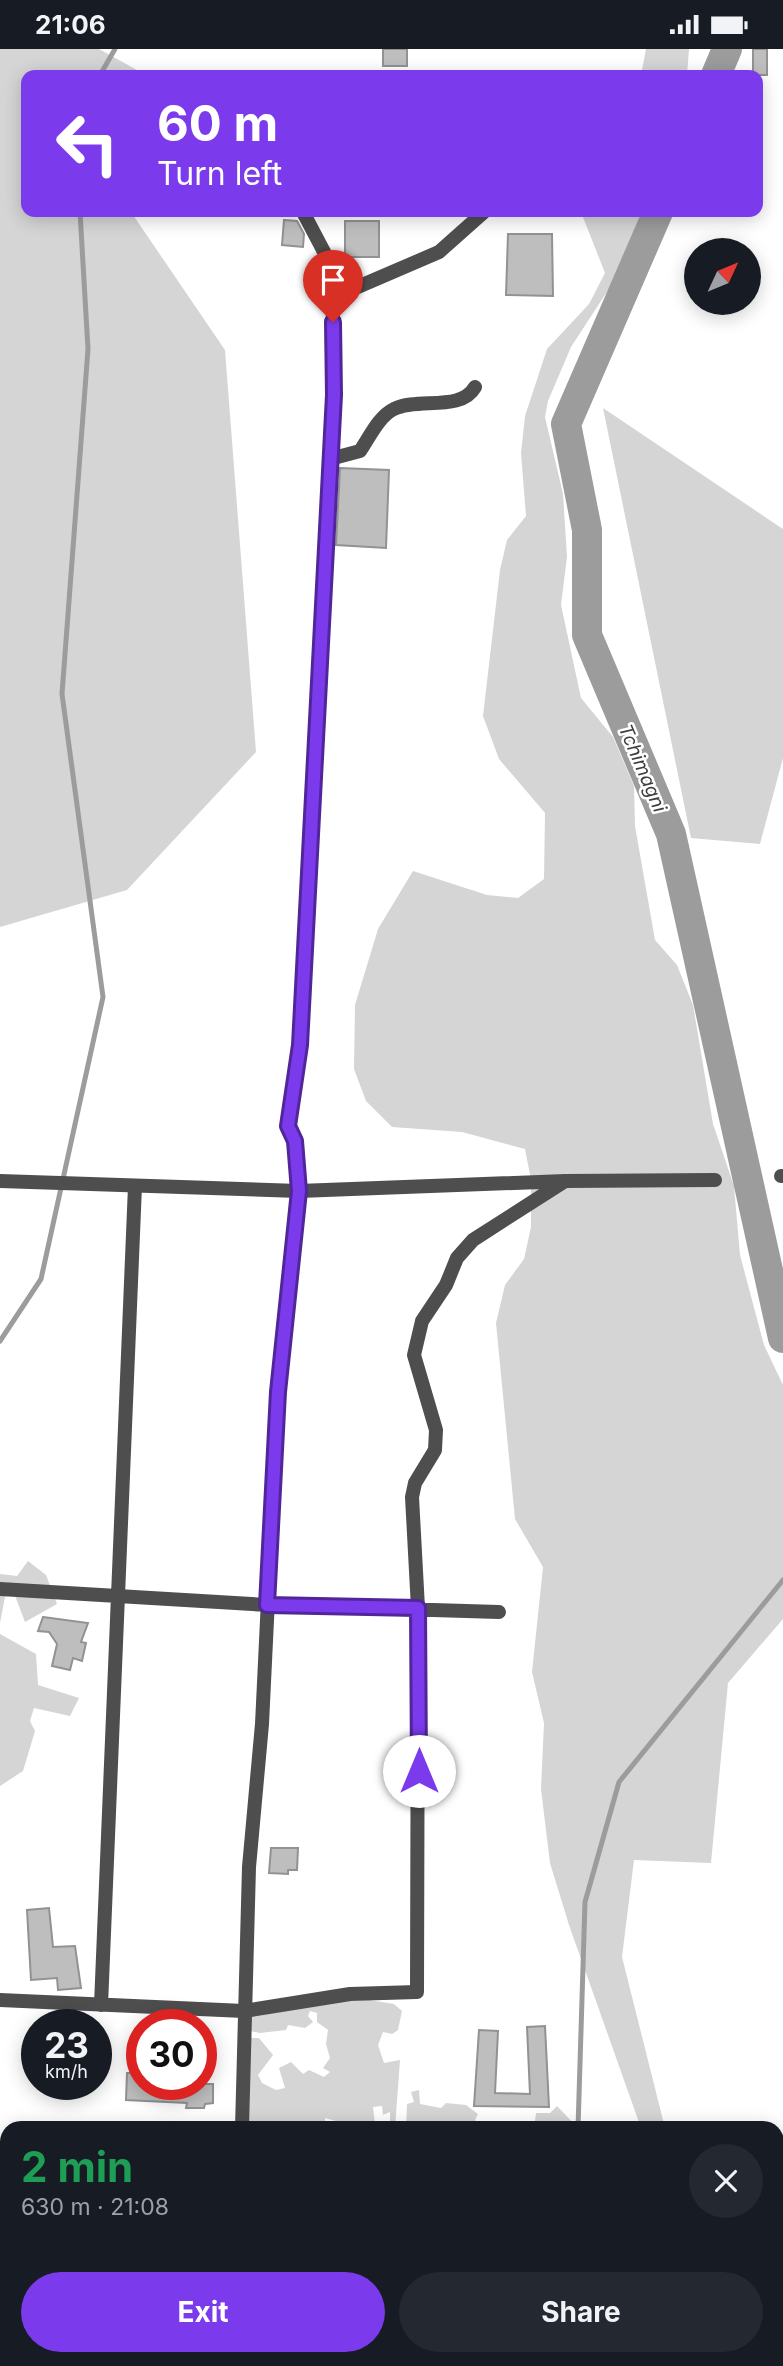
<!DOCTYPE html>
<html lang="en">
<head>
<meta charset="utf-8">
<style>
  :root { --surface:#171b24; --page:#242831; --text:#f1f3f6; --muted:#9ea1a6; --accent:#7c3aed }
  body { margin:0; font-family:Inter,sans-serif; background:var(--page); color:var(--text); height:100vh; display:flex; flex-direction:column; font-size:26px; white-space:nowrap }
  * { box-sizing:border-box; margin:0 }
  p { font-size:23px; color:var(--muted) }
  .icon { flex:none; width:38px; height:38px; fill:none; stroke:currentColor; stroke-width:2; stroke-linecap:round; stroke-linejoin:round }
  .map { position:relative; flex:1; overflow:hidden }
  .drawer { position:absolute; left:0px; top:2072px; width:784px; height:245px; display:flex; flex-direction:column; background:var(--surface); border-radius:21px 21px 0 0; box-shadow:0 4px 18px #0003 }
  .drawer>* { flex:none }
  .banner { position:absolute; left:21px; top:21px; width:742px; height:147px; border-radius:14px; box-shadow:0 4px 18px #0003; background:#7c3aed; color:#fff; overflow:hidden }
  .needle { width:46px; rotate:46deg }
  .buttons { position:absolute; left:684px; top:189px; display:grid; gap:14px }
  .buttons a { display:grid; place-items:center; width:77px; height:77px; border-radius:50%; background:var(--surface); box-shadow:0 4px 18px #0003; font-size:35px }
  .speed { position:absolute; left:21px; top:1960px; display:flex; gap:14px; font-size:35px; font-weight:700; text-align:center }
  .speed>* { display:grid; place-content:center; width:91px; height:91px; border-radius:50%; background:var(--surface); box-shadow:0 4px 18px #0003; line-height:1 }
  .speed small { font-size:18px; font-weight:400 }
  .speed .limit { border:10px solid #d22; background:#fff; color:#111 }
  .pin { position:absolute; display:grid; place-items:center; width:60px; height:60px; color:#fff; margin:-72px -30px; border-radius:50% 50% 50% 0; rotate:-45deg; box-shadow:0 0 7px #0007 }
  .pin .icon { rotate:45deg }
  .me { position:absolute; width:77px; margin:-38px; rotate:0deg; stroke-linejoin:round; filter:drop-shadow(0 0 5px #0008) }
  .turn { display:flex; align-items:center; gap:24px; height:147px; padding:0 21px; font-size:32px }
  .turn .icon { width:91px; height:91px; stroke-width:2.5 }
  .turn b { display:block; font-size:49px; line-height:60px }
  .round { display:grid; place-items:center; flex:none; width:74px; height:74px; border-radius:37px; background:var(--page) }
  .headline { display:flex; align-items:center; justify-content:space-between; height:119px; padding:0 21px }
  h1 { font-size:42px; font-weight:700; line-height:52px; color:#1e9e55 }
  .primary-button { display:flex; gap:14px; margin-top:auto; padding:14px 21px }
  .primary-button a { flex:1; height:80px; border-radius:42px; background:var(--accent); color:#fff; font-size:28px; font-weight:700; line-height:80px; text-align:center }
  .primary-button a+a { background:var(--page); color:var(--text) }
  .status { display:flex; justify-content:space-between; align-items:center; height:49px; padding:0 35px; background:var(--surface); direction:ltr }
  .status svg { height:19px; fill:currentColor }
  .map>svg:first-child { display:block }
</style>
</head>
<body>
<div class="status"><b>21:06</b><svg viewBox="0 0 49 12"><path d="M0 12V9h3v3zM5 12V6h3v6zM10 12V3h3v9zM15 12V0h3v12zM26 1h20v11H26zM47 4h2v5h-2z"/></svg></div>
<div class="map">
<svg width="783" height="2317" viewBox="0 0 783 2317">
  <rect width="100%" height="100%" fill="#fff"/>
  <path fill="#d5d5d5" d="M 0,0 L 99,0 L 137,21 L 136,26 L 26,26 L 26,163 L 131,163 L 225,301 L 256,703 L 127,841 L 0,878 Z
    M 646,0 L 689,0 L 687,26 L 641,26 Z
    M 581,163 L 647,163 L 629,209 L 571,298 L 548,352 L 545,368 L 563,445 L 567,508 L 561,556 L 581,649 L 613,688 L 634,737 L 635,777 L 655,891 L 677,916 L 693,956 L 713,1075 L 734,1137 L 740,1206 L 764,1296 L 783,1336 L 783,1570 L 728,1634 L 711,1814 L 634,1811 L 622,1908 L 665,2079 L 641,2079 L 569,1876 L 550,1814 L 541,1740 L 544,1674 L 532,1623 L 543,1518 L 515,1470 L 496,1274 L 505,1236 L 524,1210 L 531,1178 L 531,1131 L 525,1100 L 462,1083 L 392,1078 L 366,1052 L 354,1020 L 355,956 L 378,880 L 413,822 L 487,846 L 518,849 L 544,830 L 545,764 L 499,710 L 483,667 L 500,521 L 507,491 L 526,467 L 521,404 L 525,367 L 547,300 L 589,255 L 605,224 Z
    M 603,359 L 783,480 L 783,709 L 760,795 L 691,789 Z
    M 28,1512 L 46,1526 L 57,1555 L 25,1573 L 14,1544 L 5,1548 L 0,1574 L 0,1525 L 17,1527 Z
    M 0,1585 L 36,1605 L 38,1636 L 79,1649 L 70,1667 L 34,1659 L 30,1672 L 35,1682 L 23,1722 L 0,1737 Z
    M 369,1951 L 394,1955 L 402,1962 L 398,1981 L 392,1985 L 383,1983 L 378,1996 L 384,2014 L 400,2011 L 395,2079 L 390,2079 L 390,2063 L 383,2066 L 382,2057 L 373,2058 L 375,2075 L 367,2077 L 358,2073 L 354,2077 L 325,2069 L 325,2077 L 337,2079 L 249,2079 L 250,1989 L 259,1989 L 273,2006 L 258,2026 L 262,2034 L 276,2041 L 285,2039 L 279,2019 L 291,2013 L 303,2025 L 309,2021 L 324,2028 L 330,2023 L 323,2019 L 330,2009 L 326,1995 L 328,1981 L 317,1973 L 317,1964 L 310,1962 L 308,1967 L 313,1973 L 305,1979 L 288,1976 L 286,1981 L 260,1984 L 250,1982 L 247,1966 L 310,1954 Z
    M 419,2041 L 420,2055 L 441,2059 L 446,2054 L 466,2056 L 478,2065 L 475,2071 L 481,2079 L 406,2079 L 407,2055 L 414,2053 L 411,2043 Z
    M 557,2057 L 578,2079 L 534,2079 L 536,2064 L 550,2064 Z
    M 606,2310 L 678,2310 L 678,2317 L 608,2317 Z"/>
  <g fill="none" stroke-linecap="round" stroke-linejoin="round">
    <path stroke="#9c9c9c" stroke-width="5" d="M 100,26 L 115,0
      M 0,1292 L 41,1230 L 103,948 L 62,645 L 88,300 L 80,163
      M 578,2079 L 585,1853 L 619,1733 L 783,1531
      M 557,2317 L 558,2310"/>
    <path stroke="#9c9c9c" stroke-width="30" d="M 716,26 L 727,0
      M 658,163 L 566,375 L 587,481 L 587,586 L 671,785 L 783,1289"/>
  </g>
  <path fill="#bebebe" stroke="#929292" stroke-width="2" d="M 383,0 L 407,0 L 407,17 L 383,17 Z
    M 753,0 L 767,0 L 767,26 L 753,26 Z
    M 284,171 L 297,172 L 304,185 L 303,198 L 282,196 Z
    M 345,172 L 379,172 L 379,208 L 345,208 Z
    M 508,185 L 552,185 L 553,247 L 506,246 Z
    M 340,419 L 389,421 L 386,499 L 336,496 Z
    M 43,1568 L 88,1574 L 81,1593 L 86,1594 L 82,1612 L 73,1609 L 70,1621 L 52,1617 L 57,1595 L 49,1583 L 38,1582 Z
    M 271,1799 L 298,1799 L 297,1821 L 288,1821 L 288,1825 L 269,1824 Z
    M 49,1859 L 53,1898 L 75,1897 L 81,1939 L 58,1941 L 57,1929 L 31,1931 L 27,1861 Z
    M 545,1977 L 549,2058 L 474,2057 L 479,1981 L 498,1982 L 495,2044 L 530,2045 L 527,1978 Z
    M 127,2024 L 142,2024 L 142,2035 L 213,2035 L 213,2054 L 205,2055 L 204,2059 L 186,2059 L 187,2054 L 126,2051 Z"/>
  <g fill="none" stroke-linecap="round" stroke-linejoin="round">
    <path stroke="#4e4e4e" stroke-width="14" d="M 332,249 L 439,203 L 484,163
      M 330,410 L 360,402 C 369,389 379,367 394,360 C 418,348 461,363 475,338
      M 781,1127 L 783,1127
      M 0,1132 L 299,1142 L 565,1132 L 715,1131
      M 0,1540 L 267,1556 L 499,1563
      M 0,1951 L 244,1962 L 350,1945 L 417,1943 L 418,1559 L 412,1448 L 415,1434 L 435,1401 L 436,1381 L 414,1306 L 422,1272 L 446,1236 L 457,1209 L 473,1191 L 565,1132
      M 101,1956 L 135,1137
      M 242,2079 L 249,1818 L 262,1675 L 278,1343 L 299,1142 L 295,1092 L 287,1077 L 300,996 L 334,346 L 332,218 L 303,163
      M 227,2317 L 227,2310"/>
  </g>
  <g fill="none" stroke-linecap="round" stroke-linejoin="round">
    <defs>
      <path id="route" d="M 333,273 L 334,346 L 300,996 L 288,1077 L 295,1092 L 299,1142 L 278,1343 L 267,1556 L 418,1559 L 419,1722"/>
    </defs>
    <use href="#route" stroke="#51269a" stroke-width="18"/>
    <use href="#route" stroke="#7c3aed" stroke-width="12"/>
  </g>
  <g text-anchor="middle" stroke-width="5" stroke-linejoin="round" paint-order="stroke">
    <g font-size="19" font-style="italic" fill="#3d3d3d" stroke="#fff">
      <text transform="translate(643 719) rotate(67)" y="7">Tchimagni</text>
    </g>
  </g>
</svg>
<div class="buttons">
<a><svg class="needle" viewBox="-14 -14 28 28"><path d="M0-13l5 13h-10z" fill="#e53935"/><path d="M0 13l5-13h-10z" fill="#9ea1a6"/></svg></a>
</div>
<div class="speed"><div>23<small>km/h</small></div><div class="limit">30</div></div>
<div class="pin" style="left:333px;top:273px;background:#d93025"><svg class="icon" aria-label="arrive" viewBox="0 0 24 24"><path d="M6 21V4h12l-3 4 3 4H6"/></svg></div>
<svg class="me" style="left:419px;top:1722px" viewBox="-20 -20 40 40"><circle r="19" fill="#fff"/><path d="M0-13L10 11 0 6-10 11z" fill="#7c3aed"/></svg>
<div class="banner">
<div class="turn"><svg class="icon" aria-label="left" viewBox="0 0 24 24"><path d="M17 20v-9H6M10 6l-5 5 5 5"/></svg><div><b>60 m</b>Turn left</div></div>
</div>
<section class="drawer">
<div class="headline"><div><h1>2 min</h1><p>630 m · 21:08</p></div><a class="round"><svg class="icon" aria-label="close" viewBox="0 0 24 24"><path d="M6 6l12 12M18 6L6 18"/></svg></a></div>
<div class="primary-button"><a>Exit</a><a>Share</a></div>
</section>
</div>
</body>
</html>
